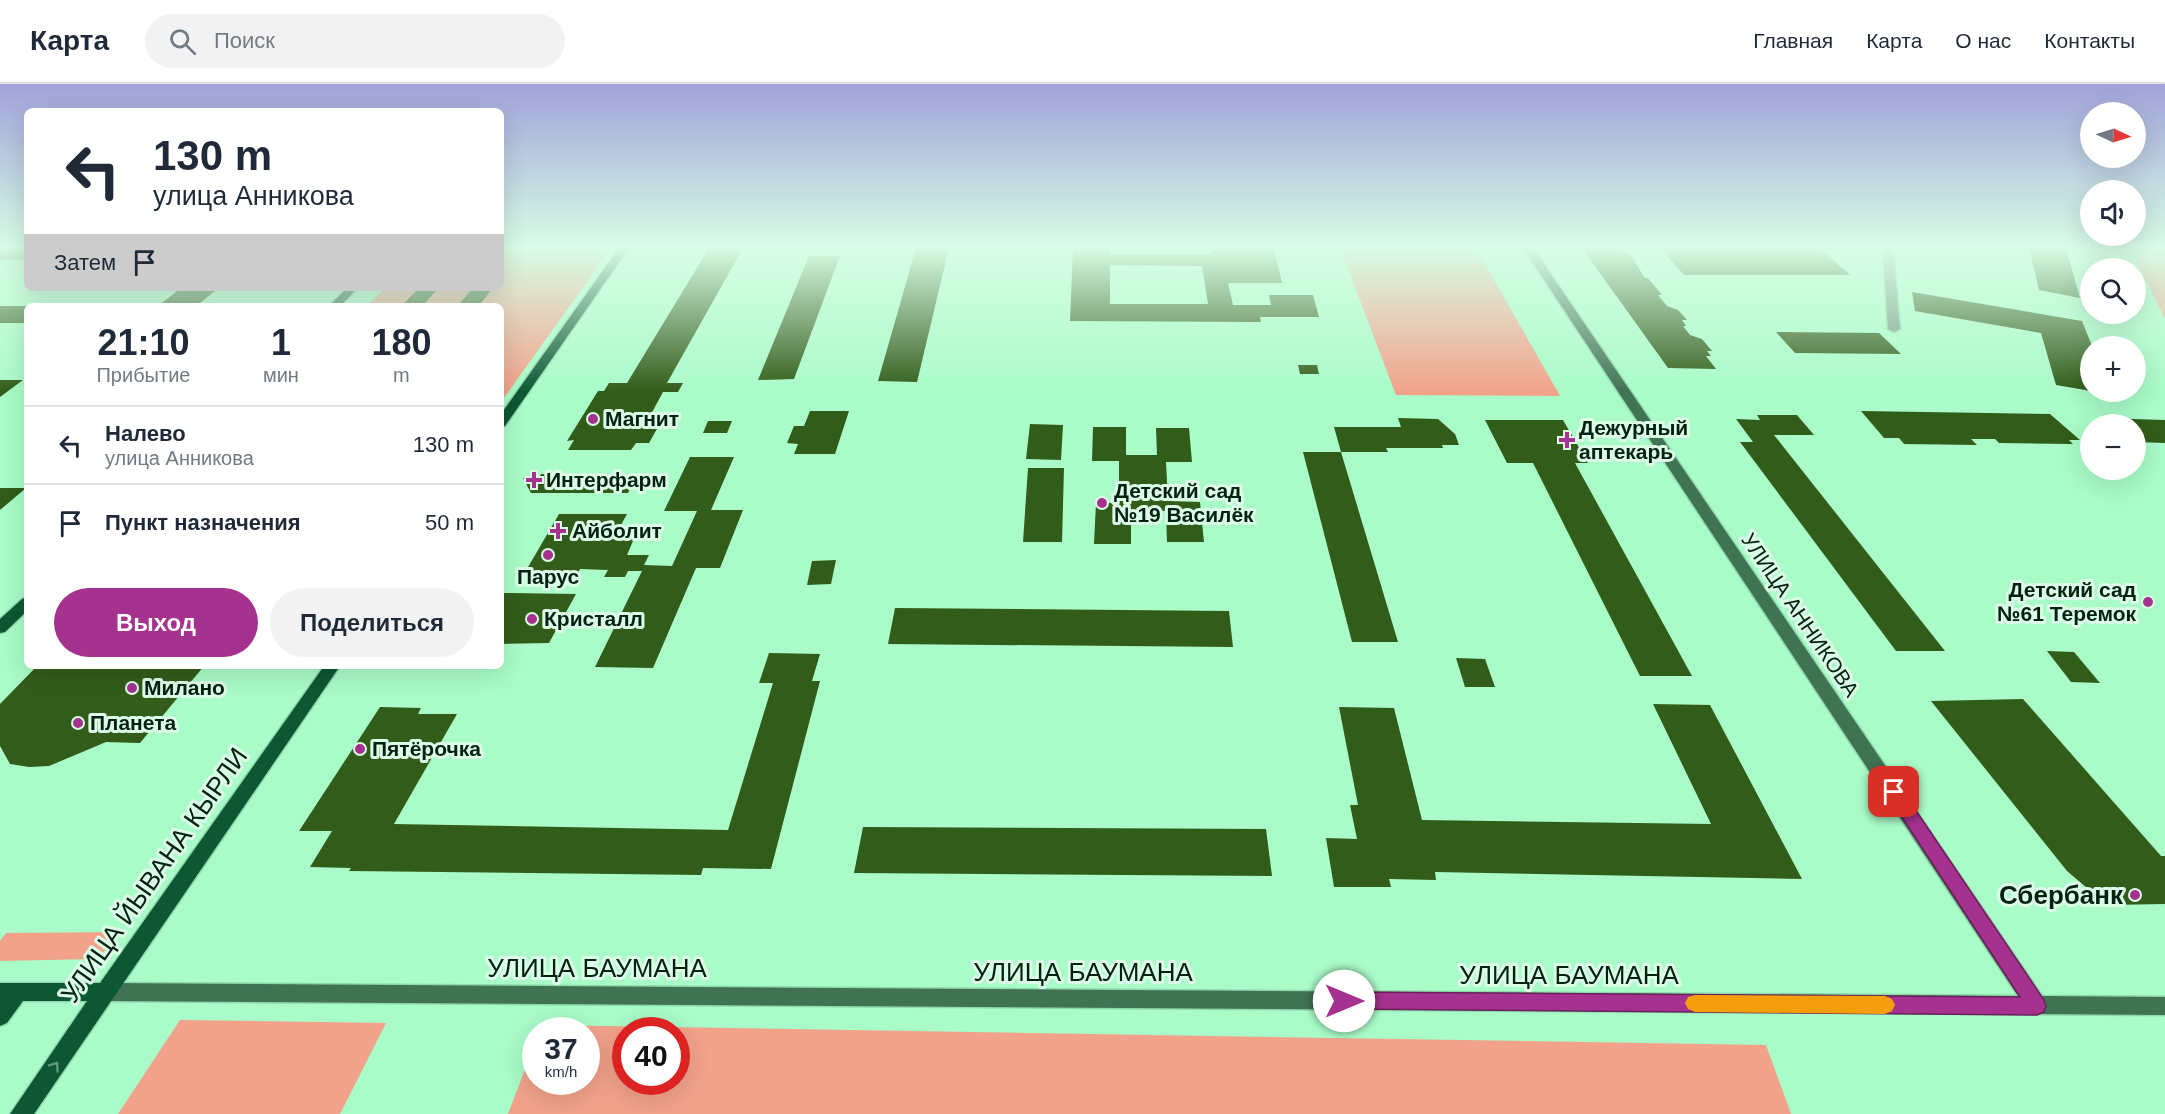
<!DOCTYPE html>
<html lang="ru">
<head>
<meta charset="utf-8">
<style>
  :root { --surface:#fff; --page:#f2f2f3; --text:#1f2937; --muted:#747a83; --line:#e0e1e3; --accent:#a4328e }
  body { margin:0; font-family:Helvetica,sans-serif; background:var(--page); color:var(--text); height:100vh; display:flex; flex-direction:column; font-size:22px; white-space:nowrap }
  * { box-sizing:border-box; margin:0 }
  p { font-size:20px; color:var(--muted) }
  .icon { flex:none; width:33px; height:33px; fill:none; stroke:currentColor; stroke-width:2; stroke-linecap:round; stroke-linejoin:round }
  .map { position:relative; flex:1; overflow:hidden }
  .drawer { position:absolute; left:24px; top:219px; width:480px; height:366px; display:flex; flex-direction:column; background:var(--surface); border-radius:9px; box-shadow:0 6px 24px #0002 }
  .drawer>* { flex:none }
  .banner { position:absolute; left:24px; top:24px; width:480px; height:183px; border-radius:9px; box-shadow:0 6px 24px #0002; background:#fff; color:var(--text); overflow:hidden }
  .needle { width:39px; rotate:94deg }
  .tools { position:absolute; left:2080px; top:18px; display:grid; gap:12px }
  .tools a { display:grid; place-items:center; width:66px; height:66px; border-radius:50%; background:var(--surface); box-shadow:0 6px 24px #0002; font-size:30px }
  .speed { position:absolute; left:522px; top:933px; display:flex; gap:12px; font-size:30px; font-weight:700; text-align:center }
  .speed>* { display:grid; place-content:center; width:78px; height:78px; border-radius:50%; background:var(--surface); box-shadow:0 6px 24px #0002; line-height:1 }
  .speed small { font-size:15px; font-weight:400 }
  .speed .limit { border:9px solid #d22; background:#fff; color:#111 }
  .pin { position:absolute; display:grid; place-items:center; width:51px; height:51px; color:#fff; margin:-26px; border-radius:12px; box-shadow:0 3px 9px #0006 }
  .me { position:absolute; width:66px; margin:-33px; rotate:90deg; stroke-linejoin:round; filter:drop-shadow(0 0 4px #0008) }
  .turn { display:flex; align-items:center; gap:21px; height:126px; padding:0 30px; font-size:27px }
  .turn .icon { width:78px; height:78px; stroke-width:2.5 }
  .turn b { display:block; font-size:42px; line-height:51px }
  .then { display:flex; align-items:center; height:57px; padding:0 30px; background:#0003; gap:12px; font-size:22px }
  .eta { display:flex; justify-content:space-evenly; align-items:center; height:102px; text-align:center }
  .eta b { font-size:36px; font-weight:700; line-height:42px }
  .button { display:flex; gap:12px; margin-top:auto; padding:12px 30px }
  .button a { flex:1; height:69px; border-radius:36px; background:var(--accent); color:#fff; font-size:24px; font-weight:700; line-height:69px; text-align:center }
  .button a+a { background:var(--page); color:var(--text) }
  ul { padding:0; list-style:none }
  li { display:flex; align-items:center; gap:18px; height:78px; padding:0 30px; border-top:2px solid var(--line) }
  li div { flex:1 }
  li b { display:block; font-size:22px }
  li em { font-style:normal }
  header { display:flex; align-items:center; gap:36px; box-sizing:border-box; height:84px; padding:0 30px; background:var(--surface); border-bottom:2px solid var(--line) }
  header strong { font-size:28px }
  nav { display:flex; gap:33px; margin-inline-start:auto; font-size:21px }
  .search { width:420px; height:54px; background:var(--page); display:flex; align-items:center; gap:15px; box-sizing:border-box; padding:0 21px; border-radius:33px; color:var(--muted); font-size:22px }
  .map>svg:first-child { display:block }
</style>
</head>
<body>
<header>
<strong>Карта</strong>
<div class="search"><svg class="icon" aria-label="search" viewBox="0 0 24 24"><circle cx="10" cy="10" r="6"/><path d="M15 15l6 6"/></svg>Поиск</div>
<nav><a>Главная</a><a>Карта</a><a>О нас</a><a>Контакты</a></nav>
</header>
<div class="map">
<svg width="2165" height="1030" viewBox="0 0 2165 1030">
  <rect width="100%" height="100%" fill="#a9fbc8"/>
  <path fill="#f2a28b" fill-rule="evenodd" d="M 501,164 L 611,164 L 501,318 L 501,222 L 367,222 L 385,204 L 501,204 Z
    M 1340,164 L 1476,164 L 1560,312 L 1396,311 Z
    M 2130,164 L 2165,164 L 2165,235 Z
    M 123,848 L 113,860 L 94,875 L 0,877 L 0,857 L 6,849 Z
    M 180,936 L 386,939 L 340,1030 L 118,1030 Z
    M 543,941 L 1766,961 L 1791,1030 L 508,1030 L 535,959 L 536,998 L 586,998 L 586,946 L 540,946 ZM 626,946 L 676,946 L 676,998 L 626,998 Z"/>
  <path fill="#325c1a" fill-rule="evenodd" d="M 0,164 L 27,164 L 27,176 L 0,176 Z
    M 709,164 L 743,164 L 667,299 L 683,299 L 678,308 L 663,308 L 644,343 L 658,343 L 649,359 L 636,359 L 631,366 L 568,366 L 574,356 L 567,357 L 598,307 L 604,307 L 609,299 L 627,299 Z
    M 916,164 L 949,164 L 917,298 L 878,297 Z
    M 1073,164 L 1109,164 L 1110,170 L 1211,170 L 1210,165 L 1274,165 L 1282,199 L 1228,199 L 1233,221 L 1271,221 L 1269,211 L 1313,211 L 1319,233 L 1260,233 L 1261,238 L 1070,237 ZM 1110,181 L 1202,182 L 1208,220 L 1110,220 Z
    M 1582,164 L 1622,165 L 1625,169 L 1629,169 L 1645,194 L 1648,194 L 1662,211 L 1658,211 L 1667,222 L 1678,226 L 1687,236 L 1682,236 L 1686,242 L 1683,242 L 1690,251 L 1702,255 L 1712,267 L 1707,267 L 1711,272 L 1706,272 L 1716,285 L 1668,284 Z
    M 1660,164 L 1820,164 L 1850,191 L 1684,191 Z
    M 2029,164 L 2066,164 L 2080,214 L 2039,206 Z
    M 809,172 L 840,172 L 794,295 L 758,296 Z
    M 181,204 L 219,204 L 196,222 L 158,222 Z
    M 419,204 L 439,204 L 424,220 L 403,220 Z
    M 473,204 L 493,204 L 480,220 L 459,220 Z
    M 1912,208 L 2082,237 L 2092,262 L 2091,307 L 2056,301 L 2041,249 L 1915,227 Z
    M 0,222 L 27,222 L 27,239 L 0,239 Z
    M 1776,248 L 1879,249 L 1901,270 L 1795,269 Z
    M 1298,281 L 1317,281 L 1319,290 L 1300,290 Z
    M 0,296 L 23,296 L 0,313 Z
    M 810,327 L 849,327 L 835,370 L 794,370 L 798,360 L 787,359 L 794,342 L 804,342 Z
    M 1861,327 L 2050,330 L 2080,356 L 2069,356 L 2073,360 L 1999,359 L 1995,355 L 1971,355 L 1977,361 L 1904,360 L 1899,354 L 1884,354 Z
    M 1757,331 L 1797,331 L 1814,351 L 1774,351 L 1945,567 L 1896,567 L 1740,358 L 1753,358 L 1736,335 L 1760,336 Z
    M 1398,334 L 1438,335 L 1455,350 L 1459,361 L 1442,361 L 1443,364 L 1386,364 L 1388,368 L 1341,368 L 1334,343 L 1401,343 Z
    M 2100,334 L 2165,336 L 2165,359 L 2136,358 L 2136,340 L 2108,340 Z
    M 1485,336 L 1563,336 L 1588,379 L 1575,379 L 1692,592 L 1640,592 L 1533,379 L 1507,379 Z
    M 708,337 L 732,337 L 727,349 L 703,349 Z
    M 1030,340 L 1063,341 L 1061,376 L 1026,375 Z
    M 1093,343 L 1126,343 L 1126,371 L 1157,371 L 1156,344 L 1189,344 L 1192,378 L 1166,378 L 1168,417 L 1200,418 L 1204,458 L 1167,458 L 1166,427 L 1131,426 L 1131,460 L 1094,460 L 1096,419 L 1119,419 L 1119,377 L 1092,377 Z
    M 1303,368 L 1341,368 L 1398,558 L 1352,558 Z
    M 690,373 L 734,373 L 711,426 L 743,426 L 720,484 L 696,484 L 653,584 L 595,583 L 642,487 L 628,487 L 625,493 L 604,493 L 608,486 L 580,485 L 577,491 L 524,490 L 559,430 L 627,430 L 616,450 L 636,450 L 627,471 L 649,471 L 644,481 L 672,482 L 697,427 L 664,427 Z
    M 1028,384 L 1064,384 L 1062,458 L 1023,458 Z
    M 541,390 L 581,390 L 579,393 L 636,393 L 628,409 L 531,409 L 523,394 L 539,394 Z
    M 0,404 L 26,404 L 0,426 Z
    M 836,476 L 831,500 L 807,501 L 812,477 Z
    M 501,509 L 576,510 L 549,559 L 501,560 Z
    M 895,524 L 1229,527 L 1233,563 L 888,560 Z
    M 2047,567 L 2074,568 L 2100,599 L 2071,598 Z
    M 769,569 L 820,570 L 812,597 L 820,597 L 771,785 L 703,784 L 701,791 L 349,787 L 351,784 L 310,783 L 332,747 L 299,747 L 380,623 L 421,624 L 418,630 L 457,630 L 394,740 L 728,746 L 773,599 L 759,599 Z
    M 1456,574 L 1485,575 L 1495,603 L 1465,603 Z
    M 37,582 L 204,582 L 140,659 L 106,658 L 49,682 L 29,683 L 10,680 L 0,662 L 0,620 Z
    M 2023,615 L 2161,772 L 2165,772 L 2165,820 L 2107,821 L 2067,787 L 1931,617 Z
    M 1653,620 L 1710,621 L 1802,795 L 1435,788 L 1436,796 L 1389,795 L 1391,803 L 1334,803 L 1326,754 L 1357,755 L 1350,721 L 1358,721 L 1339,623 L 1394,624 L 1422,736 L 1711,740 Z
    M 863,743 L 1266,745 L 1272,792 L 854,789 Z"/>
  <g fill="none" stroke-linecap="round" stroke-linejoin="round">
    <defs>
      <path id="street" d="M 1883,164 L 1893,164 L 1900,245 L 1894,248 L 1888,245 Z"/>
      <path id="secondary" d="M 1523,164 L 1533,164 L 2042,912 L 2165,913 L 2165,931 L 106,917 L 99,915 L 96,908 L 99,901 L 106,899 L 2018,912 Z"/>
      <path id="primary" d="M 619,164 L 629,164 L 505,342 L 501,343 L 501,330 Z
        M 347,204 L 358,204 L 340,222 L 329,222 Z
        M 27,513 L 27,527 L 5,548 L 0,549 L 0,535 L 22,515 Z
        M 324,582 L 340,582 L 34,1030 L 10,1030 L 87,917 L 23,917 L 7,939 L 0,942 L 0,899 L 100,899 Z"/>
    </defs>
    <use href="#street" stroke="#8ed8ab" stroke-width="3"/>
    <use href="#secondary" stroke="#8ed8ab" stroke-width="3"/>
    <use href="#primary" stroke="#8ed8ab" stroke-width="3"/>
    <use href="#street" fill="#779883" fill-rule="evenodd"/>
    <use href="#secondary" fill="#407254" fill-rule="evenodd"/>
    <use href="#primary" fill="#0e5734" fill-rule="evenodd"/>
  </g>
  <defs><path id="oneway-chevron" d="M-2-3.5L2.5 0L-2 3.5" fill="none" stroke-width="1.6" stroke-linecap="round" stroke-linejoin="round" transform="scale(1.5)"/></defs>
  <use stroke="#61997c" href="#oneway-chevron" transform="translate(55 982) rotate(-55)"/>
  <linearGradient id="sky" x2="0" y2="1"><stop stop-color="#a1a2d9"/><stop offset="0.53" stop-color="#d8fde6"/><stop offset="1" stop-color="#d8fde6" stop-opacity="0"/></linearGradient>
  <rect width="2165" height="308" fill="url(#sky)"/>
  <path fill="#a4328e" stroke="#6b205c" stroke-width="1.5" d="M 1894,701 L 1900,703 L 2044,916 L 2046,922 L 2044,928 L 2037,931 L 1344,925 L 1338,923 L 1335,917 L 1338,911 L 1344,908 L 2020,913 L 1888,712 L 1886,708 L 1888,703 Z"/>
  <path fill="#f59e0b" d="M 1695,911 L 1885,912 L 1892,915 L 1895,921 L 1892,927 L 1885,930 L 1695,928 L 1688,925 L 1685,919 L 1688,913 Z"/>
  <g fill="#a4328e" stroke="#ddfce7" stroke-width="2">
    <circle cx="593" cy="335" r="6"/>
    <path d="M1564 347h6v6h6v6h-6v6h-6v-6h-6v-6h6z"/>
    <path d="M531 387h6v6h6v6h-6v6h-6v-6h-6v-6h6z"/>
    <circle cx="1102" cy="419" r="6"/>
    <path d="M555 438h6v6h6v6h-6v6h-6v-6h-6v-6h6z"/>
    <circle cx="548" cy="471" r="6"/>
    <circle cx="2148" cy="518" r="6"/>
    <circle cx="532" cy="535" r="6"/>
    <circle cx="132" cy="604" r="6"/>
    <circle cx="78" cy="639" r="6"/>
    <circle cx="360" cy="665" r="6"/>
    <circle cx="2135" cy="811" r="6"/>
  </g>
  <g text-anchor="middle" stroke-width="6" stroke-linejoin="round" paint-order="stroke">
    <g font-size="21" font-weight="bold" fill="#002210" stroke="#ddfce7" text-anchor="start">
      <text x="605" y="342">Магнит</text>
      <text x="1579" y="351">Дежурный<tspan x="1579" dy="24">аптекарь</tspan></text>
      <text x="546" y="403">Интерфарм</text>
      <text x="1114" y="414">Детский сад<tspan x="1114" dy="24">№19 Василёк</tspan></text>
      <text x="572" y="454">Айболит</text>
      <text x="548" y="500" text-anchor="middle">Парус</text>
      <text x="2136" y="513" text-anchor="end">Детский сад<tspan x="2136" dy="24">№61 Теремок</tspan></text>
      <text x="544" y="542">Кристалл</text>
      <text x="144" y="611">Милано</text>
      <text x="90" y="646">Планета</text>
      <text x="372" y="672">Пятёрочка</text>
    </g>
    <g font-size="21" fill="#002210" stroke="#ddfce7">
      <text transform="translate(1800 531) rotate(56)" y="7">УЛИЦА АННИКОВА</text>
    </g>
    <g font-size="26" fill="#002210" stroke="#ddfce7">
      <text transform="translate(154 791) rotate(-55)" y="9">УЛИЦА ЙЫВАНА КЫРЛИ</text>
      <text x="597" y="893">УЛИЦА БАУМАНА</text>
      <text x="1083" y="897">УЛИЦА БАУМАНА</text>
      <text x="1569" y="900">УЛИЦА БАУМАНА</text>
    </g>
    <g font-size="26" font-weight="bold" fill="#002210" stroke="#ddfce7" text-anchor="end">
      <text x="2123" y="820">Сбербанк</text>
    </g>
  </g>
</svg>
<div class="tools">
<a><svg class="needle" viewBox="-14 -14 28 28"><path d="M0-13l5 13h-10z" fill="#e53935"/><path d="M0 13l5-13h-10z" fill="#747a83"/></svg></a>
<a><svg class="icon" aria-label="sound" viewBox="0 0 24 24"><path d="M4 9h4l5-4v14l-5-4H4zM17 9q2 3 0 6"/></svg></a>
<a><svg class="icon" aria-label="search" viewBox="0 0 24 24"><circle cx="10" cy="10" r="6"/><path d="M15 15l6 6"/></svg></a>
<a>+</a>
<a>−</a>
</div>
<div class="speed"><div>37<small>km/h</small></div><div class="limit">40</div></div>
<div class="pin" style="left:1894px;top:708px;background:#d93025"><svg class="icon" aria-label="arrive" viewBox="0 0 24 24"><path d="M6 21V4h12l-3 4 3 4H6"/></svg></div>
<svg class="me" style="left:1344px;top:917px" viewBox="-20 -20 40 40"><circle r="19" fill="#fff"/><path d="M0-13L10 11 0 6-10 11z" fill="#a4328e"/></svg>
<div class="banner">
<div class="turn"><svg class="icon" aria-label="left" viewBox="0 0 24 24"><path d="M17 20v-9H6M10 6l-5 5 5 5"/></svg><div><b>130 m</b>улица Анникова</div></div>
<div class="then">Затем<svg class="icon" aria-label="arrive" viewBox="0 0 24 24"><path d="M6 21V4h12l-3 4 3 4H6"/></svg></div>
</div>
<section class="drawer">
<div class="eta">
<div><b>21:10</b><p>Прибытие</p></div>
<div><b>1</b><p>мин</p></div>
<div><b>180</b><p>m</p></div>
</div>
<ul>
<li><svg class="icon" aria-label="left" viewBox="0 0 24 24"><path d="M17 20v-9H6M10 6l-5 5 5 5"/></svg><div><b>Налево</b><p>улица Анникова</p></div><em>130 m</em></li>
<li><svg class="icon" aria-label="arrive" viewBox="0 0 24 24"><path d="M6 21V4h12l-3 4 3 4H6"/></svg><div><b>Пункт назначения</b></div><em>50 m</em></li>
</ul>
<div class="button"><a>Выход</a><a>Поделиться</a></div>
</section>
</div>
</body>
</html>
